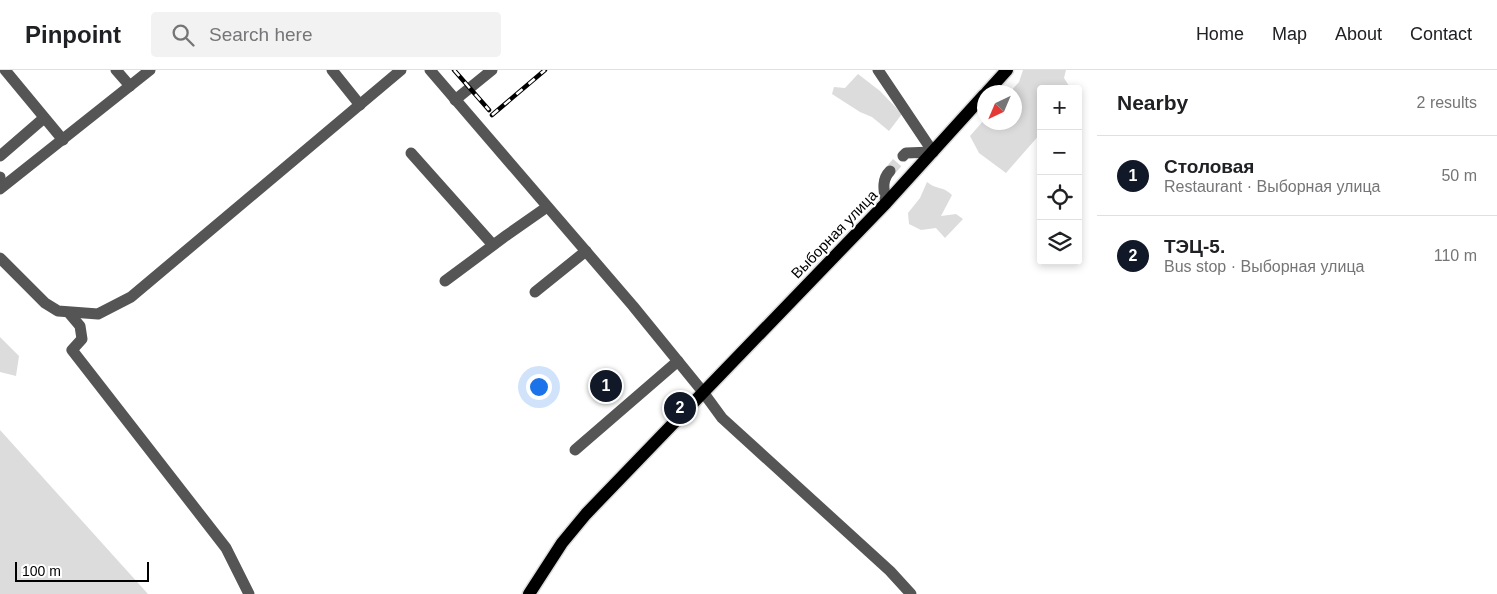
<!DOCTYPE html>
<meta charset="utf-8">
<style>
body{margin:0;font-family:Arial,sans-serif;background:#f2f2f2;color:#202124}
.controls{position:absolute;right:15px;top:15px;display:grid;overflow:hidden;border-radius:5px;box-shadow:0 2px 8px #0003}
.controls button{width:45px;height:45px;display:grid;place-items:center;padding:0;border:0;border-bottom:1px solid #e0e0e0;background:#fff;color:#202124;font:25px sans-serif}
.compass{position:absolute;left:977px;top:15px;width:45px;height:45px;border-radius:50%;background:#fff;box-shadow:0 2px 8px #0003;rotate:224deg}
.scale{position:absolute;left:15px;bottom:12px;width:134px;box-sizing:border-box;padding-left:5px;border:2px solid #000;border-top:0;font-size:14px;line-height:18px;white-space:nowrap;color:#000;-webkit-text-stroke:4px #fff;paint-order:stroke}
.you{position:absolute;left:538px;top:316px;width:18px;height:18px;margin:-12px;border:4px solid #fff;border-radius:50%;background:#1a73e8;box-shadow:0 0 0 8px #1a73e833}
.badge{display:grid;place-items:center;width:32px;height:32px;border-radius:50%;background:#111827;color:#fff;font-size:16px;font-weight:700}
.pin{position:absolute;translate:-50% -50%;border:2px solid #fff;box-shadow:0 1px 5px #0006}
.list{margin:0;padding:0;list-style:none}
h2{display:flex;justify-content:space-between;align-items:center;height:65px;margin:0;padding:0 20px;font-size:21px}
h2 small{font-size:16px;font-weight:400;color:#757577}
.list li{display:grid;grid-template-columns:32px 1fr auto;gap:15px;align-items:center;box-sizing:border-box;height:80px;padding:0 20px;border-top:1px solid #e0e0e0}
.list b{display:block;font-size:19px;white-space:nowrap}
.list p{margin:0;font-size:16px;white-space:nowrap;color:#757577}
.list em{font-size:16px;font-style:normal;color:#757577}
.icon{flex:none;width:28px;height:28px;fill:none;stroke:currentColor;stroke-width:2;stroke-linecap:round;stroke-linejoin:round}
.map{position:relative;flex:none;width:1097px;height:524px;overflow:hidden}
header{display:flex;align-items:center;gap:30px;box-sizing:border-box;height:70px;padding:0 25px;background:#fff;border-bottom:1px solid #e0e0e0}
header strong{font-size:24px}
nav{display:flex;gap:28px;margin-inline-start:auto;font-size:18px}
.search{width:350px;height:45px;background:#f2f2f2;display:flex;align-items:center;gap:12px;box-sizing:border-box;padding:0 18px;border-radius:5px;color:#757577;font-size:19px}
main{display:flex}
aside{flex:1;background:#fff}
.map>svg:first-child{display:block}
</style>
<header>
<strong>Pinpoint</strong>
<div class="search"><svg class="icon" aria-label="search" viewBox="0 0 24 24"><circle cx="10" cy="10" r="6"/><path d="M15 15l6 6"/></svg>Search here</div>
<nav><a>Home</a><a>Map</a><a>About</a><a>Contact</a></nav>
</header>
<main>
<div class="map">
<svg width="1097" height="524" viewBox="0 0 1097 524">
<rect width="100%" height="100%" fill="#fff"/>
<g fill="#dcdcdc">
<path d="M1023,0h43l-2,8 7,11h-30v44l-35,40 -27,-20 -9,-17 14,-16v2h30v-30h-4l9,-10z"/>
<path d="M858,4l22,17 22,23 -13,17 -17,-14 -12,-5 -28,-18 2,-7 11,1z"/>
<path d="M927,112c10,8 16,4 25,13l-11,21 15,-2 7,5 -18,19 -9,-10 -15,2 -12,-6 -1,-11 12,-15z"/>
<path d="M0,267l19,19 -3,20 -16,-4z"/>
<path d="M0,360l148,164h-148z"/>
</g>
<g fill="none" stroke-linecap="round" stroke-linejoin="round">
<path stroke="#d9d9d9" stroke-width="11" stroke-dasharray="11 5.5" stroke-linecap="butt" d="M890,101l13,-15"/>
<g stroke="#dbdbdb" stroke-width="15">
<g id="major">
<path d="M987,22l20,-22"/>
<path d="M529,524l33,-51 24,-29 300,-311 98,-108"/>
</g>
</g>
<g stroke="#555" stroke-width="11">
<path d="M5,0l58,70"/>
<path d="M116,0l14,16"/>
<path d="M332,0l28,35"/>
<path d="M430,0l203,236 70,86 19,26 168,153 21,23"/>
<path d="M878,0l55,82"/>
<path d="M455,30l37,-30"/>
<path d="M411,83l82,92"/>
<path d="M0,86l44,-38"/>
<path d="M903,86l3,-3 27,-1"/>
<path d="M0,107v2"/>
<path d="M0,119l150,-119"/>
<path d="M886,133c-2,-12 -5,-23 4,-32"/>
<path d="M0,188l45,45 13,8 40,3 33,-17 270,-227"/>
<path d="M445,211l62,-46 40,-28"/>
<path d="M535,222l51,-41"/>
<path d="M69,243l11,13 2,13 -10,11 154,198 23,46"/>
<path d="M575,380l103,-89"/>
</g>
<use href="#major" stroke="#000" stroke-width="12"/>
<g stroke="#000" stroke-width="4.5">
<g id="rail">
<path d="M454,0l35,40"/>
<path d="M492,45l53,-45"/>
</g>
</g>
<use href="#rail" stroke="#fff" stroke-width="2.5" stroke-dasharray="8" stroke-linecap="butt"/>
</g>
<g text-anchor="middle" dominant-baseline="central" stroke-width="4" stroke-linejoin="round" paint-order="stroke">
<g font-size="15" fill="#000" stroke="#fff">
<text transform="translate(834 164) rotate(-46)">Выборная улица</text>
</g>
</g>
</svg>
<div class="controls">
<button>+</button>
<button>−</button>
<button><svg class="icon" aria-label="locate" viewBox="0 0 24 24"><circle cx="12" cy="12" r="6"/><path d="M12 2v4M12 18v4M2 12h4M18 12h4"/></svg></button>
<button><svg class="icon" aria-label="layers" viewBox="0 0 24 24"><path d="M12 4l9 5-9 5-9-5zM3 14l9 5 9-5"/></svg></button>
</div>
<svg class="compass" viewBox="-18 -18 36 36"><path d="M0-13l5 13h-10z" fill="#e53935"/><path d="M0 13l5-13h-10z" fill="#757577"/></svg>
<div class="scale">100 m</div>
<div class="you"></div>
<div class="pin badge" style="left:606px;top:316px">1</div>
<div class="pin badge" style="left:680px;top:338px">2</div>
</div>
<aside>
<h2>Nearby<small>2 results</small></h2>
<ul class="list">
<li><span class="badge">1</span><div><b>Столовая</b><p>Restaurant · Выборная улица</p></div><em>50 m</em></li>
<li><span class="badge">2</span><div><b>ТЭЦ-5.</b><p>Bus stop · Выборная улица</p></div><em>110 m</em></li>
</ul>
</aside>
</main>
